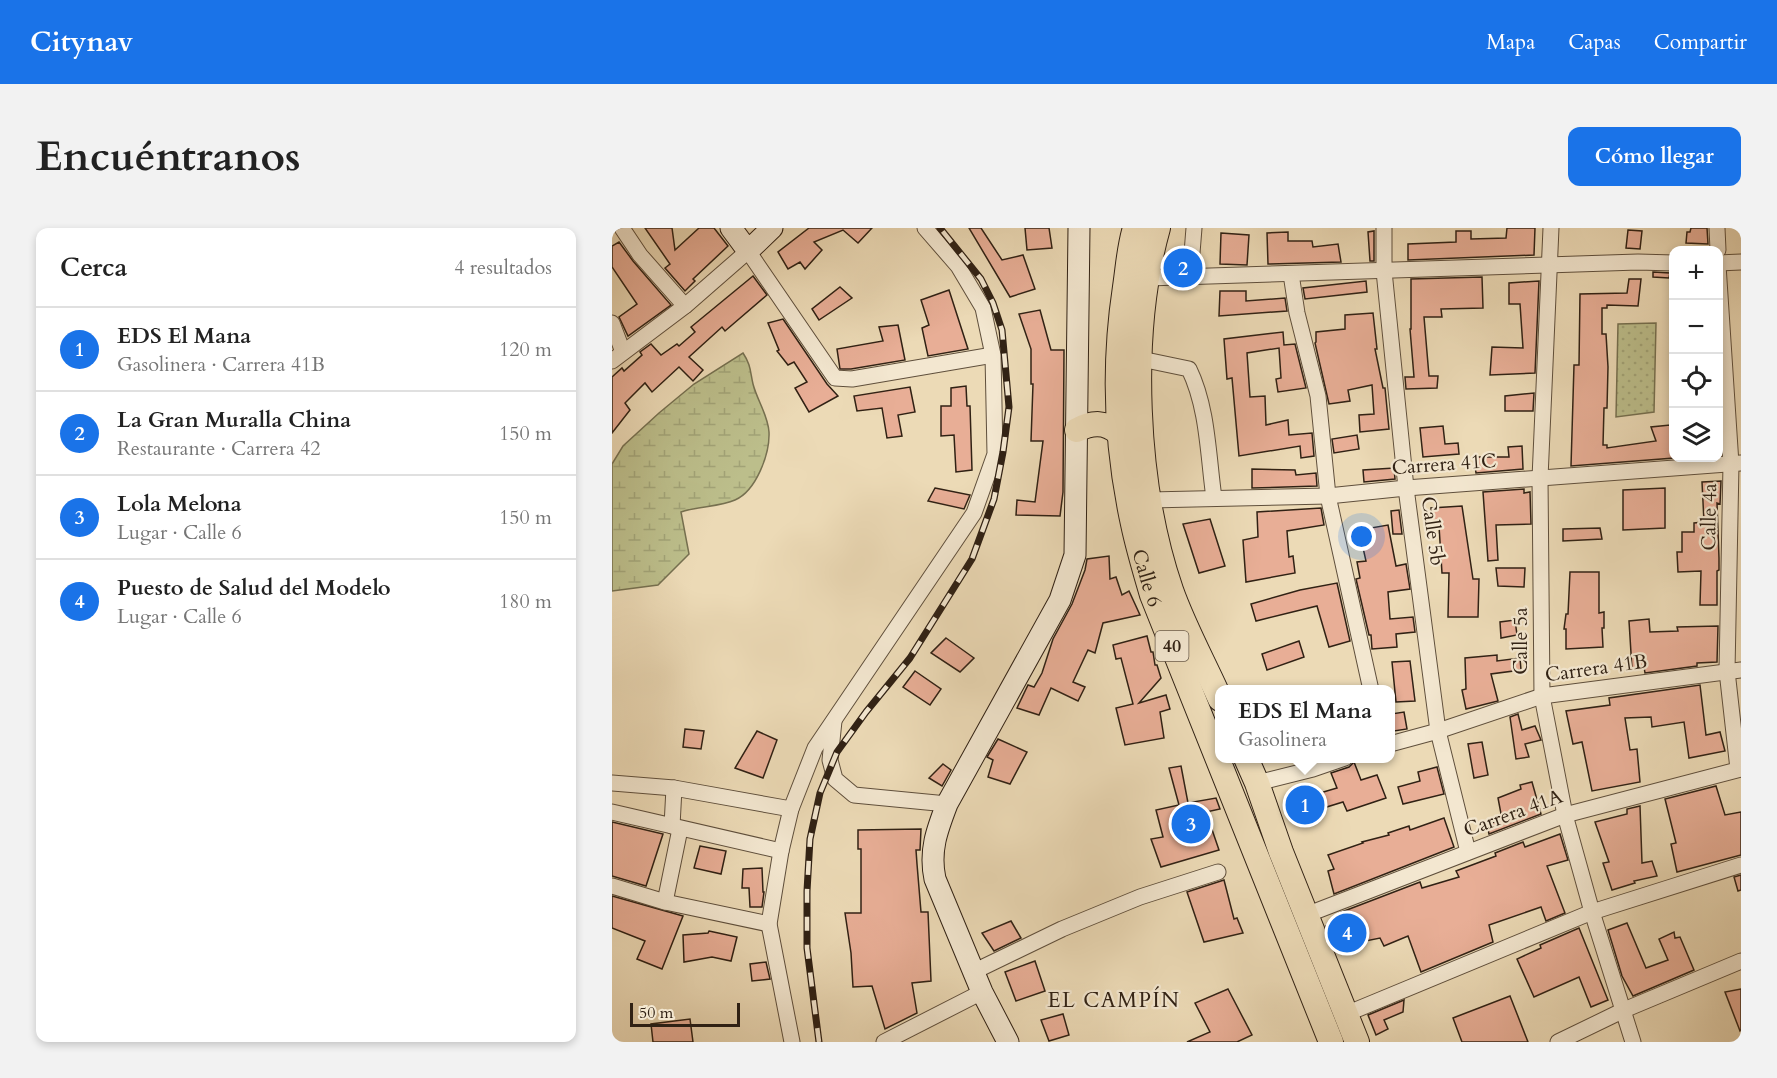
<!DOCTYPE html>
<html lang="es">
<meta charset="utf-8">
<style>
body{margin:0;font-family:Cardo,serif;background:#f2f2f2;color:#222}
.controls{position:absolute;right:18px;top:18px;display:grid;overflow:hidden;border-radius:12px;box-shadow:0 3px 9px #0003}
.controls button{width:54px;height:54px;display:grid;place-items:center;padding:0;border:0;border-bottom:2px solid #e0e0e0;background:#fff;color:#222;font:30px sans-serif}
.scale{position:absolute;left:18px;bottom:15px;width:110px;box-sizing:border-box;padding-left:6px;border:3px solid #302114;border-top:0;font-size:16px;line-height:21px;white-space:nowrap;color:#302114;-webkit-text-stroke:4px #f3e7d0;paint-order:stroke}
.you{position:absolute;left:750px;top:309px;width:21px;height:21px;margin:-15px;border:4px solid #fff;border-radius:50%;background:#1a73e8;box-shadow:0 0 0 9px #1a73e833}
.badge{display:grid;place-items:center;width:39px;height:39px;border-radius:50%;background:#1a73e8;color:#fff;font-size:20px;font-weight:700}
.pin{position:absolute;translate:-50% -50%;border:3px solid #fff;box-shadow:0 2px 6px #0006}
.popup{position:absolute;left:603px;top:457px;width:180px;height:78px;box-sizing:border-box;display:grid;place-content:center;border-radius:12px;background:#fff;filter:drop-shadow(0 2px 4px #0005);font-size:20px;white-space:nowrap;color:#767676}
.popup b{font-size:22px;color:#222}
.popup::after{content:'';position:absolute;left:50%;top:100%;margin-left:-12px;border:12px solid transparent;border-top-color:#fff}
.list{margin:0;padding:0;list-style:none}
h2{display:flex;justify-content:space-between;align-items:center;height:78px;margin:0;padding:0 24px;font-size:26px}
h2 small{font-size:20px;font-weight:400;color:#767676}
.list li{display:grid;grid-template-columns:39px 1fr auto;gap:18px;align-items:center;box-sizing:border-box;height:84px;padding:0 24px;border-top:2px solid #e0e0e0}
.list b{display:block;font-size:22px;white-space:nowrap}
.list p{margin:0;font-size:20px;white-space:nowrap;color:#767676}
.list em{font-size:20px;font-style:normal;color:#767676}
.icon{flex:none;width:33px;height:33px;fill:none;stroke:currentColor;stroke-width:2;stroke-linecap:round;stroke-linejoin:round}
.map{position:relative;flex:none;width:1129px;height:814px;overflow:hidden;border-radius:12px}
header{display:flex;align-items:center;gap:36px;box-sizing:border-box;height:84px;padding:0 30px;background:#1a73e8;color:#fff}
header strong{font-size:28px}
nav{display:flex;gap:33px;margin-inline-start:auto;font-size:21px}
.intro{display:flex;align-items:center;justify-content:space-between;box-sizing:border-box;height:144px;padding:0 36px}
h1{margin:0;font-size:42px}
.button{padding:15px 27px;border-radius:12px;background:#1a73e8;color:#fff;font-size:21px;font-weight:700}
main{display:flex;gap:36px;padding:0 36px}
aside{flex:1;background:#fff;border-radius:12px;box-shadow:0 3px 9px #0003}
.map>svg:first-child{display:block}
</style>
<header>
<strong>Citynav</strong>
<nav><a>Mapa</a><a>Capas</a><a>Compartir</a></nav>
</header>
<div class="intro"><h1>Encuéntranos</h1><a class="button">Cómo llegar</a></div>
<main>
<aside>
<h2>Cerca<small>4 resultados</small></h2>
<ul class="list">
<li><span class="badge">1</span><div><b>EDS El Mana</b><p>Gasolinera · Carrera 41B</p></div><em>120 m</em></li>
<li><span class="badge">2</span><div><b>La Gran Muralla China</b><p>Restaurante · Carrera 42</p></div><em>150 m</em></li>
<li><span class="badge">3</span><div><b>Lola Melona</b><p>Lugar · Calle 6</p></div><em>150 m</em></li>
<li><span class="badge">4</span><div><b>Puesto de Salud del Modelo</b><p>Lugar · Calle 6</p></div><em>180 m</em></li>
</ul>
</aside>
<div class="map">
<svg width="1129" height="814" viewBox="0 0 1129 814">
<defs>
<pattern id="grass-dots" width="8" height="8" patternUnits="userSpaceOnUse" patternTransform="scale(1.5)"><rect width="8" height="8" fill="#bcbe8b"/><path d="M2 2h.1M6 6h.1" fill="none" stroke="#a2a377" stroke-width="1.8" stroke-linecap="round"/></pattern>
<pattern id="wetland-marsh" width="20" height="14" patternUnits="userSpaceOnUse" patternTransform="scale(1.5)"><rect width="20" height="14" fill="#bcbe8b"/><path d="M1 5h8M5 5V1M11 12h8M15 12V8" fill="none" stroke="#a2a377"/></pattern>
</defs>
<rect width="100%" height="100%" fill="#ecdab6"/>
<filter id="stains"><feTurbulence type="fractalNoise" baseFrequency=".00333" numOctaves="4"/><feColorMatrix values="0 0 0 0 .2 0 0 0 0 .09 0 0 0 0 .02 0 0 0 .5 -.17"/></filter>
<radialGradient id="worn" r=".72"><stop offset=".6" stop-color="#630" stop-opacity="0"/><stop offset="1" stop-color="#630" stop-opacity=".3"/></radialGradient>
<path fill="url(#grass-dots)" stroke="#767050" stroke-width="1.5" d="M1044,95l-2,89 -38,5 2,-93z"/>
<path fill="url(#wetland-marsh)" stroke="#767050" stroke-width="1.5" d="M131,125c8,12 7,18 10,31 4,16 15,31 16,48 1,22 -13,59 -34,68 -15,7 -37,6 -54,12l8,42 -31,31 -46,6v-127l11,-18 36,-33 35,-29z"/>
<g fill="#e8ae96" stroke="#302114" stroke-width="1.5">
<path d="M33,0h27l3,22 24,-22h15l14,18 -35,33 2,2 -10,10 -20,-23 5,-4z"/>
<path d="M197,0h63l-14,15 -15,-13 -29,12 8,8 -17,19 -5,-7 -12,7 -10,-17z"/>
<path d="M357,0h12l21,32 21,-5 12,34 -25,8z"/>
<path d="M413,0h24l3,20 -25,2z"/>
<path d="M895,0h28l-1,27 -126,5v-16l48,-2v-11h15v8l35,-1z"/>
<path d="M1079,0h16l1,16 -22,-1 1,-11h3z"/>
<path d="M1016,2l14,1 -2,18 -14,-1z"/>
<path d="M762,3v30h-4l-2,-29z"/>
<path d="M676,4v9h24l1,6 25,-3 3,18 -73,2 -1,-31z"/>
<path d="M609,5l28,2 -2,30 -27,-1z"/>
<path d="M7,14l14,19 38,44 -43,31 -9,-19 18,-13 -25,-37v-21z"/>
<path d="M1041,44l17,1 -1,5 -16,-1z"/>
<path d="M141,48l14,19 -42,36 -3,-4 -33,30 14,13 -10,11 -14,-14 -27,25 -7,-9 -20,20 5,7 -18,23v-56l10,-9 2,3 18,-16 -2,-3 11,-8 10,11 16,-11 2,2 16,-14 -4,-5z"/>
<path d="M870,49l1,31 -42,1 1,8h-18l5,59h9l-1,12 -31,1 -1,-12h9l-4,-48h1v-50z"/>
<path d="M1017,51h12l-3,27 -31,-1v3h-5v26h4l2,33 -1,41h-3l-1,37h4v3l49,-7 -5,-14 19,-2 4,33 -103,8 3,-101h5l1,-71 47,-1z"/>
<path d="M754,53l1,11 -62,7 -2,-11z"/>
<path d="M927,53l-4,92 -45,2 2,-28 31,1 -3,-44h-11v-21z"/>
<path d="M228,59l12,11 -33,22 -7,-11z"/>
<path d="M337,62l19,59 -40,7 -6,-28 7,-3 -8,-25z"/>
<path d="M608,63h26v10l39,-3 2,13 -68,5z"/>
<path d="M428,82l11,40h13l-1,142 -3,24 -44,-1 1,-15 18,2 8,-61h-12l2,-57h-2v-35l-12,-35z"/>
<path d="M761,85l4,36h-2l8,39h2l4,41 -29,3 -1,-17 15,-1 -2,-29 -24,5 2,11 -21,3 -14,-61 1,-1v-10l29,-3v-14z"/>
<path d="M171,91l44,65 11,12 -29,16 -14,-24 12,-6 -13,-20 -6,3 -11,-14 2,-1 -11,-27z"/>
<path d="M286,97l7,35 -54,9h-11l-3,-20 46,-8 -4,-14z"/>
<path d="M671,104l1,13 11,-1 11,44 -28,4 -2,-13 5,-1 -2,-30 -32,5 3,44 15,-1 1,29 22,-5 1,15 23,-2 2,23 -13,2 -1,-12 -61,10 -7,-78 -5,1 -3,-40z"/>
<path d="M354,158l1,20h3l2,64 -16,2 -2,-37 -13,1v-30h10v-18z"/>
<path d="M298,159l5,25 -17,3 4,21 -15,2 -5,-30 -25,3 -3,-15z"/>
<path d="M922,165l-1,18h-28v-15z"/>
<path d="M831,198l2,18 13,-1 1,11 -36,3 -3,-29z"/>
<path d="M745,207l2,14 -25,4 -2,-14z"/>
<path d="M910,218l1,23 -47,4 -2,-16h35l-1,-10z"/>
<path d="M782,240l1,11 -31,3 -1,-12z"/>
<path d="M640,241l43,1 1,5 20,-2 1,13 -65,2z"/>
<path d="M1109,253l-1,23 -3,-1 2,55v12l-2,1v34h-17l1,-34 -23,1 -1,-20h5v-20h12v-9l10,-1 -2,-40z"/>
<path d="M323,260l35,7 -6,14 -36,-8z"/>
<path d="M1053,260v40l-42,2v-40z"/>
<path d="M912,261v4l6,-1 1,32 -35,1 2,35 -10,1 -5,-69z"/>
<path d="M850,278l11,73h6l-1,38h-30l1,-44h-7l-3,-47h-6l-2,-18z"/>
<path d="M709,280l3,17 -37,6 2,26 4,-1 2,17 -49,9 -3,-42 15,-3 -1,-25z"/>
<path d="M787,282l3,24h-9l-2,-23z"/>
<path d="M598,291l15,47 -26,7 -16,-49z"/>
<path d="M776,297l8,41 10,-2 4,25 -22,3 2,27 23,-2 2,15 -19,2 1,13 -25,2 -1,-14h-2l-13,-56 4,-1 -3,-16 9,-1 -7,-31z"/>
<path d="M988,300l2,11 -39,2v-12z"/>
<path d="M497,328l1,23 6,-2 6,18 7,-4 11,24 -37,8 -8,30 -7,-3 -15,32 12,5 -7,14 -27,-13 -12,27 -22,-7 11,-23 6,2 8,-14 11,-34 19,-35 13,-34 2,-11z"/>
<path d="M884,340h29l-1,19 -26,-1z"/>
<path d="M958,344h29v41l5,-1v16h-2l1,19 -37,2v-20h-2l2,-15h2z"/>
<path d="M725,355l13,58 -21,6 -12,-41 -61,15 -5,-17 49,-14z"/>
<path d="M1037,391l1,13 28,-1 -1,-4 41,-1 -1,36 -20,1v3l-52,7 -1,-6 -12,2 -3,-48z"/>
<path d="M903,392l2,15 -16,3 -1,-16z"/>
<path d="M535,408l4,16h2l2,13h2l4,13 -22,25 27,-8 4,14 -10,3 4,26 -39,7 -9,-37 17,-4 -12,-46 -5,1 -3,-14z"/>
<path d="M334,410l28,20 -14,14 -29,-19z"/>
<path d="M687,413l5,16 -37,13 -5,-16z"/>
<path d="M885,427v6l23,-3 1,12 -30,4 7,27 -32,8 -4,-19 4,-1 -1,-31z"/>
<path d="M798,433l5,40 -19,1 -4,-40z"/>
<path d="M303,443l26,18 -11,16 -27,-18z"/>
<path d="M1088,457l6,50 14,-3 5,19 -36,7 -5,-36 -32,5 -1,-10 -26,1 5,32 7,-1 3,33 -48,9 -10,-49 -9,2 -7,-33 44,-6 -1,-7z"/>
<path d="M792,484l3,17 -13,2 -3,-17z"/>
<path d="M906,486l4,16 13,-4 6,14 -16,4 4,13 -13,2 -6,-42z"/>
<path d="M73,501l19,2 -3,18 -18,-2z"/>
<path d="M145,503l20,9 -14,38 -28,-10z"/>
<path d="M386,511l29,13 -17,32 -22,-7 5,-17 -6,-3z"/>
<path d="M870,514l6,33 -14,3 -6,-34z"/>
<path d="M742,534l7,18 16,-5 9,23 -39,13 -4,-9 -52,16 -5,-15 51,-15 -6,-15 18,-6z"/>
<path d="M331,536l8,6 -9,16 -13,-8z"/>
<path d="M569,538l7,37 28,-5 4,11 -14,3 13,38 -58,17 -10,-28 12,-2 -7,-27 23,-5 -10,-37z"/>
<path d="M825,539l7,27 -41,10 -5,-17 22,-6 -2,-9z"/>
<path d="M920,554l9,32 -52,20 -2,-9 15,-6 -4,-21 23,-9 -1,-4z"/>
<path d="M1104,558l9,29 16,-3v43l-64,17 -6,-28 5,-1 -11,-44z"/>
<path d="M1028,578l2,57 10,-2 5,15 -23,5 1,2 -23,7 -9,-27 6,-1 -14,-40 32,-8v-5z"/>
<path d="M832,590l10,29 -120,47 -6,-23 6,-2 -6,-14 35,-12 -1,-1 27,-7 -1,-2 21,-7 1,4z"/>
<path d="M0,594l51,12 -17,52 -34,-10z"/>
<path d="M309,601l-1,21h-4l1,14 4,48h7l3,69 -19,2 5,30 -32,16 -13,-43 -19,1 -2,-34 -6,-40h16v-64h-3v-19z"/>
<path d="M948,606l8,26 -21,6 18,47 -19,8 -5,-14 -52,18 4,17 -72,30 -13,-36 -24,10 -4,-8 -44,9 -10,-21 14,-10 -1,-3 81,-31 2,6 37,-11 -3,-6 40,-15 -1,-3 28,-11 2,5z"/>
<path d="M88,618l26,5 -5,23 -27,-6z"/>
<path d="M150,640l1,24h1l-2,15h-12l-1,-19h-7l1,-19z"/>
<path d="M1129,647v15l-3,1 -4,-14z"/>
<path d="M612,652l10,39 3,-1 6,15 -39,9 -17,-50z"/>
<path d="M0,668l71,20 -21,53 -25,-10 8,-18 -33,-13z"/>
<path d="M399,693l10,17 -27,13 -12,-18z"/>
<path d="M1015,695l19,45 22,-8 -9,-21 15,-7 1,6 5,-1 14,33 -61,26 -11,-20 -14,-46z"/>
<path d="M967,700l29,72 -17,7 -12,-30 -45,20 -17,-38 24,-11 -1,-3z"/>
<path d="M97,703l28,6 -6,24 -19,-4 -28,5 -1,-27 25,-2z"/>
<path d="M423,733l10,30 -29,10 -11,-29z"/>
<path d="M154,734l4,17 -18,2 -2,-17z"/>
<path d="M616,761l24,46 -15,7h-50l23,-10 -15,-29z"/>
<path d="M1129,761v41l-1,1 -15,-39z"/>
<path d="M898,768l18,46h-66l-9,-24z"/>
<path d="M792,772l-1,12 -19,8 4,9 -12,6 -8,-20z"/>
<path d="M451,786l6,21 -20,6 -8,-21z"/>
<path d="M78,791l3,23h-40l-2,-18z"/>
</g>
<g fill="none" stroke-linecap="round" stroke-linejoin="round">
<g stroke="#5f4f3c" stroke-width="17">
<g id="minor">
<path d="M10,0l18,27 45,51"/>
<path d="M772,0v43l22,217 32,243 30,121"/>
<path d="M939,0l-11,250 2,218 23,119 27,97 41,130"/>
<path d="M1105,0l1,22"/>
<path d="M1106,35l23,-1"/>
<path d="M1106,37l13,199 -4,207 11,98"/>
<path d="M679,46l6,39 21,83 10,100 43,194"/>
<path d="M536,50l490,-16 36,1"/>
<path d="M578,50l4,-50"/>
<path d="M0,95l11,29"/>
<path d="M529,131l48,10c19,39 19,87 25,129"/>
<path d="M0,133l73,-55 63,-55 87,127 17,1 141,-24"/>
<path d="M538,272l178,-4 78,-8 335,-25"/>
<path d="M222,493l-4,39 5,19 19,16 93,9"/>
<path d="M778,516l48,-13 104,-35 199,-26"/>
<path d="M0,555l62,5 117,21"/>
<path d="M645,555l56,-14 32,-11"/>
<path d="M0,584l169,39"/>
<path d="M60,598l2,-38"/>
<path d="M0,658l53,16 104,22"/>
<path d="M53,674l15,-73"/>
<path d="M694,687l259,-100 176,-46"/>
<path d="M361,744l89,-43 78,-32 78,-25"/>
<path d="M734,786l246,-102 149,-47"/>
<path d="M180,814l-23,-118 12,-73 10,-42 24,-61 159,-235 21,-59 -2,-99 -10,-47 -25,-42 -33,-38"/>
<path d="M272,814l98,-50"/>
<path d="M946,814l66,-32 117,-49"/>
</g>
</g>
<g stroke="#302114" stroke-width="23">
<g id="secondary">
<path d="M119,0l17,23 24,-23"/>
<path d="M396,814l-26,-50 -47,-113c-6,-28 2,-49 12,-75l113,-204 15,-45 4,-327"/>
</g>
</g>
<g stroke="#302114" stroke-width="26">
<g id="trunk">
<path id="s1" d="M523,0c-6,19 -7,39 -10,59 -12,79 -9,159 8,237 5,24 12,47 19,71l179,447"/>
<path d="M546,0c-30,107 -23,257 13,362 13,37 33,73 49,109"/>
<path d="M465,202c15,-8 30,-9 42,4"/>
<path d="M634,530l11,25 24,69 76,190"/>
</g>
</g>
<use href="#minor" stroke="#f3e7d0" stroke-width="15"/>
<use href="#secondary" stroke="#f3e7d0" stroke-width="21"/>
<use href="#trunk" stroke="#ecdab6" stroke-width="24"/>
<g stroke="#302114" stroke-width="7">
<path id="rail" d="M207,814l-12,-94v-57l3,-52 10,-46 17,-41 29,-40 44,-54 62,-99 22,-60 9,-47 6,-45 -7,-77 -9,-27 -12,-24 -41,-51"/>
</g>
<use href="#rail" stroke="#f3e7d0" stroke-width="4.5" stroke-dasharray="14" stroke-linecap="butt"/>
</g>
<g text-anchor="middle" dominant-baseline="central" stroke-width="4.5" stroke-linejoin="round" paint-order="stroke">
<rect fill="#f3e7d0" stroke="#6a5c4c" stroke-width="1.5" x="543.5" y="403" width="33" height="30" rx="4.5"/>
<g font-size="18" font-weight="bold" fill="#302114">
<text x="560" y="418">40</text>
</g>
<g font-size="20" fill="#302114" stroke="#f3e7d0">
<text transform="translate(832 236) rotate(-4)">Carrera 41C</text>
<text transform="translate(1097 289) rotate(-89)">Calle 4a</text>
<text transform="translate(821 303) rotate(82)">Calle 5b</text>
<text stroke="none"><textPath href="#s1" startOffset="354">Calle 6</textPath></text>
<text transform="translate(908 413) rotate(-90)">Calle 5a</text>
<text transform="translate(984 440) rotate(-8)">Carrera 41B</text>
<text transform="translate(901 585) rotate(-20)">Carrera 41A</text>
</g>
<g font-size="21" letter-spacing="1.5" fill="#302114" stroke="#f3e7d0">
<text x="502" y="772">EL CAMPÍN</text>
</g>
</g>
<rect width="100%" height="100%" filter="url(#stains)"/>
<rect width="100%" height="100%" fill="url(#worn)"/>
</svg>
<div class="controls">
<button>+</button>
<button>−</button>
<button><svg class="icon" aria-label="locate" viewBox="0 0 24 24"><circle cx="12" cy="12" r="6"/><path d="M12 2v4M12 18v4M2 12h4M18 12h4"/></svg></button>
<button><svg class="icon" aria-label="layers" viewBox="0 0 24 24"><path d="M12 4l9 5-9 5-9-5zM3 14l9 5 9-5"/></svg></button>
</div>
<div class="scale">50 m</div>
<div class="you"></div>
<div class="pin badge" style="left:693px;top:577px">1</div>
<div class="popup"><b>EDS El Mana</b>Gasolinera</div>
<div class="pin badge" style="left:571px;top:40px">2</div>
<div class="pin badge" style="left:579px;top:596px">3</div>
<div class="pin badge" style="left:735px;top:705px">4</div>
</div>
</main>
